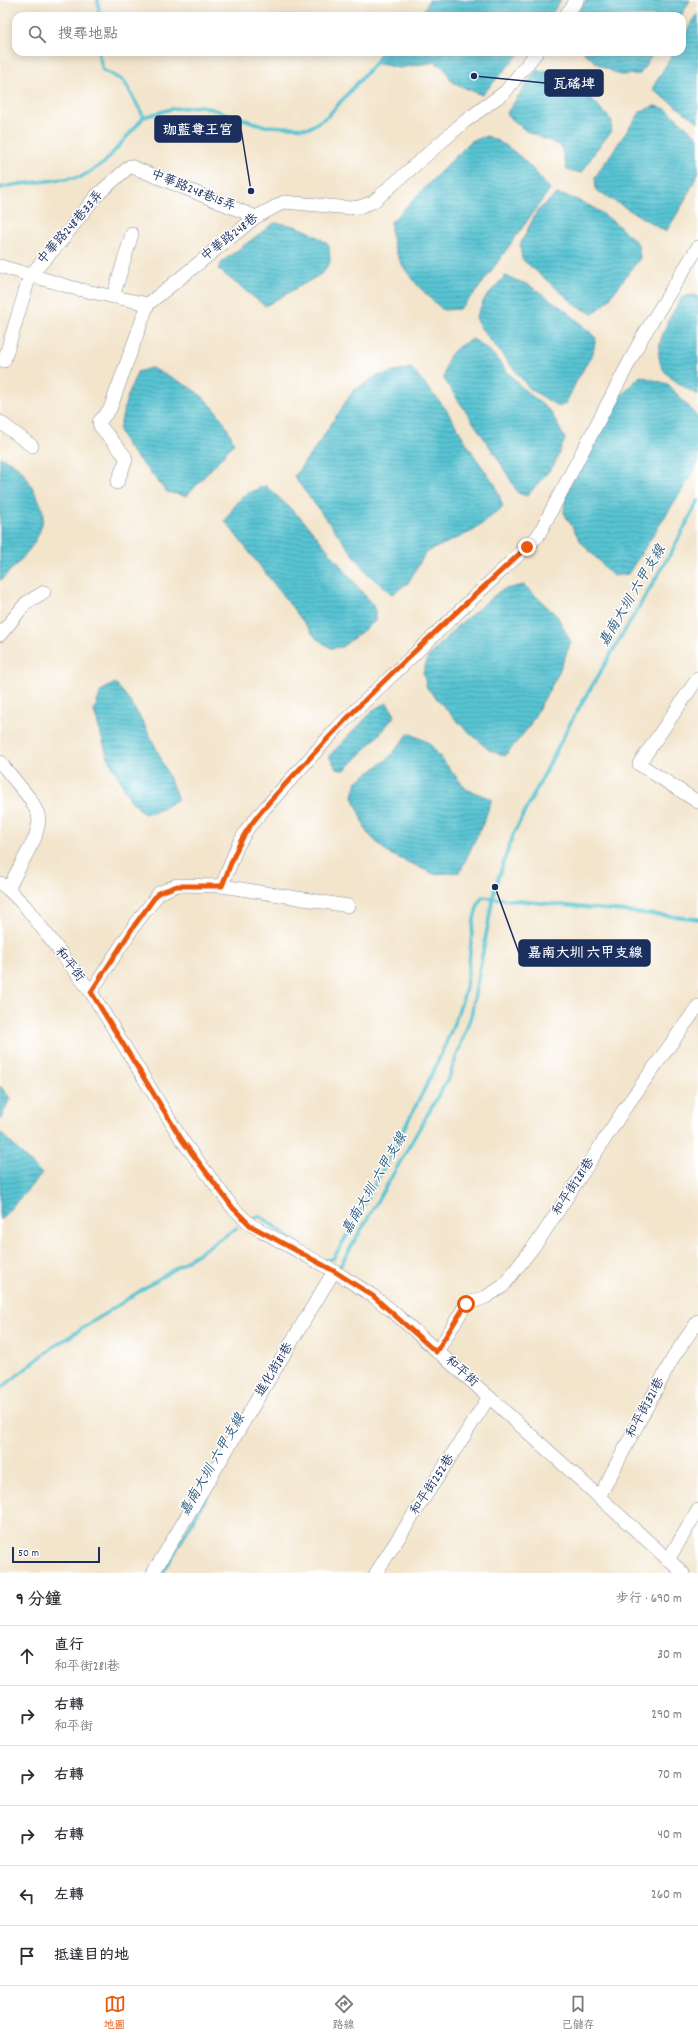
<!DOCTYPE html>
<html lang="zh-TW">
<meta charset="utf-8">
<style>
body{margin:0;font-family:Dekko,"LXGW WenKai TC",sans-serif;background:#f2f2f3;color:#2b2b33}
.scale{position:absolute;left:12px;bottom:10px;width:88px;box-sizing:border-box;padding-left:4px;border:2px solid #1b2f5e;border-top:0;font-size:11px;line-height:14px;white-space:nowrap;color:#1b2f5e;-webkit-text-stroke:3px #fff;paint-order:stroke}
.stop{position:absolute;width:12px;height:12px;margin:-9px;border:3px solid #ea580c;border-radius:50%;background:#fff}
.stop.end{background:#ea580c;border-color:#fff;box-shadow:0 1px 4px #0008}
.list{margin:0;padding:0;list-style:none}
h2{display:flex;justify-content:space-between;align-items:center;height:52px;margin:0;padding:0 16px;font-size:17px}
h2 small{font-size:13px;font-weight:400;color:#7c7c81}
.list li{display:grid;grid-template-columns:26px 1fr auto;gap:12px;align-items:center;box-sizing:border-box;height:60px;padding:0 16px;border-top:1px solid #e1e1e2}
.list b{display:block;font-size:15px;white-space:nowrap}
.list p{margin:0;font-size:13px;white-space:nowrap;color:#7c7c81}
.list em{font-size:13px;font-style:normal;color:#7c7c81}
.icon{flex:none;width:22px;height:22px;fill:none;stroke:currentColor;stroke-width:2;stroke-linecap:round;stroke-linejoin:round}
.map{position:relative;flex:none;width:698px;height:1573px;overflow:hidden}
.search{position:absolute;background:#fff;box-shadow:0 2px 10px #0003;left:12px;right:12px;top:12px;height:44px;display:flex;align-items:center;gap:10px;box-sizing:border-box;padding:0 14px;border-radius:12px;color:#7c7c81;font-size:15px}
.sheet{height:412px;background:#fff}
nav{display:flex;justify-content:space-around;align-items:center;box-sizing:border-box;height:56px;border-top:1px solid #e1e1e2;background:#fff;font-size:11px;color:#7c7c81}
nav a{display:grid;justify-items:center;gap:2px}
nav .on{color:#ea580c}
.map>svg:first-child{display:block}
</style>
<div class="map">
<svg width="698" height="1573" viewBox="0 0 698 1573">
<defs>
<pattern id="water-rules" width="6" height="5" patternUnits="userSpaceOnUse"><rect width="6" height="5" fill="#59c4d3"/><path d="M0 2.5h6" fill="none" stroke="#49a0ae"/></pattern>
</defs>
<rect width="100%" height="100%" fill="#fff"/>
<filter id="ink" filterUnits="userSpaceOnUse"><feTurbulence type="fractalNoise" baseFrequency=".025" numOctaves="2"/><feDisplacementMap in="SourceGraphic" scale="8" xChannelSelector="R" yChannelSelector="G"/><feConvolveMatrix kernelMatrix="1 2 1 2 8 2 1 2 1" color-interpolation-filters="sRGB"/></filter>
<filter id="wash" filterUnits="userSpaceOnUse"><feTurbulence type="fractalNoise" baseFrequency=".012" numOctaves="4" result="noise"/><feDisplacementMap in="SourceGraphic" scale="16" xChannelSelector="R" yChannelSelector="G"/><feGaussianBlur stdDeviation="0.9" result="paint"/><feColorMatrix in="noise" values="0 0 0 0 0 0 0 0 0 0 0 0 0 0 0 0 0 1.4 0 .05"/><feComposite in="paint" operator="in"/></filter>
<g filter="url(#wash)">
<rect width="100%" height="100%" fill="#f3e5cc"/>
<g fill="url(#water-rules)" stroke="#3a7a98">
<path d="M429,0h132l-11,16h-129z"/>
<path d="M586,0h104l-9,16h-106z"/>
<path d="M698,13v109l-46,-33 22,-37h8v-13z"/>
<path d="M380,52h141l-39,43 -29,-12 -8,-14 -10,-7 -36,6 -24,-5z"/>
<path d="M583,52h71l-14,22 -20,1 -21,-10z"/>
<path d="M552,70c24,11 42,31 60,51l-1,11 -15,18 -14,23 -15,-3 -6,-24 -35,-15 -20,-17 30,-43z"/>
<path d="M655,106l11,3 32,28v36l-15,31 -17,28 -70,-42 -1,-13 46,-66z"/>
<path d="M487,136c28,11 44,31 63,53l-74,103 -17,17 -16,1c-27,-25 -53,-49 -52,-88l80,-81z"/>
<path d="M557,194c34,7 56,26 81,50l2,14 -34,45 -13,11 -16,-8 -55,-47 -2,-14 17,-34z"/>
<path d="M274,223c22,1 37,8 55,22l1,17 -7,11 -58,33 -47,-37 5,-8z"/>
<path d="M505,276l24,9 39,27 28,26 -3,15 -16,27 -11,23 -7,4 -30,-19 -49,-61 -4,-10 9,-19z"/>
<path d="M694,295l4,2v98c-10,-6 -23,-13 -31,-21 -21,-21 4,-58 15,-77z"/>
<path d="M473,339l17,12 30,35 31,26 14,27 -11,26 -27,31 -9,-3 -18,-31 -56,-83c2,-23 8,-31 29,-40z"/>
<path d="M151,368c41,18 65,31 83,75l-47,53 -20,-4 -40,-46 -8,-16 7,-29 11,-29z"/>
<path d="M411,368l34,40 30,49 21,29 7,21 -30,24 -47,21 -18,31 -16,11 -23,-19 -75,-98 26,-36 33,-50 24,-15z"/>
<path d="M640,376l28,8 30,34v43l-5,12 -65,101 -15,2 -32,-34 -17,-29 1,-16 23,-47 32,-53z"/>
<path d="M0,457c17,7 24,14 32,30 4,8 10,17 11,26 1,27 -25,50 -43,68z"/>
<path d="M266,486l40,37 69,85v13l-33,26 -11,1 -15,-10 -91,-117c14,-22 16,-27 41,-35z"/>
<path d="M524,585l33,31 14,26 -13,32 -30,54 -23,28 -16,-6 -31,-28 -31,-34 -4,-16 6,-16 26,-28 46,-38z"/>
<path d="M115,683c30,33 46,76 63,116l-18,11 -16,4 -14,-15 -23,-44 -13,-44 7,-20z"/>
<path d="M387,703l8,12 -16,20 -35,36 -8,-3 -7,-12 47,-48z"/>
<path d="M409,733l20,10 37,46 26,10 -8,22 -24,51 -26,2 -46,-21 -21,-20 -14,-37 4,-15 31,-22z"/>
<path d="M0,1086l10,12 -10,22z"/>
<path d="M0,1132l42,42 -42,46z"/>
</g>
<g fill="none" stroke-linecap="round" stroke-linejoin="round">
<g stroke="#59c4d3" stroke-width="3.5">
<path d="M98,0l1,16"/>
<path d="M98,52l5,18 21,11 20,36"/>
<path d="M0,188l13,-3 68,-8 23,-14 40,-46 27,-8 31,-3 63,20 44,2 19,-12 47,-53 5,-1"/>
<path d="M253,1218l7,-2 38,28"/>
<path d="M324,1260l9,-1c24,-40 46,-82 67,-123 24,-45 47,-89 63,-138 9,-25 5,-81 19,-101l216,22"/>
<path d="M339,1268l110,-191 22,-61 24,-129 18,-52 60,-117 99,-167 26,-50"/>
<path d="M0,1389l52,-41 185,-120"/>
<path d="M163,1573l64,-112"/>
</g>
</g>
</g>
<g filter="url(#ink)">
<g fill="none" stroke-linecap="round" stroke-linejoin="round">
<g stroke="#878a95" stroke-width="14">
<g id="minor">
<path d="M565,16l12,-16"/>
<path d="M0,266l77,23 71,15 108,-87 28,-15 66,6 9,-1 14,-5 91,-80 41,-30 32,-40"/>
<path d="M113,297l19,-63"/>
<path d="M4,361l26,-86 28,-30 38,-49 34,-30 126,51"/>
<path d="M0,422l32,24"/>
<path d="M117,483l9,-23 -1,-4 -25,-30 -1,-4 11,-13 38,-105"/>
<path d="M0,635l26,-32 18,-11"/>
<path d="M698,678l-59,86 59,38"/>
<path d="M0,762l31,38 7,14 1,8 -4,16 -27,51"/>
<path d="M0,883l8,6 17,17 66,86 91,148 51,68 18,17 83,46 39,25 18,14 98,87 194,176"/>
<path d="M222,886l15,-39 11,-19 17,-20 73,-81 200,-191 105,-200 55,-89"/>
<path d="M91,992l43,-66 25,-33 18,-8 45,1 126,20"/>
<path d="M437,1352l29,-48 20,-7 17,-11 38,-49 84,-129 73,-102"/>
<path d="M599,1497l75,-141 24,-35"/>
<path d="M668,1560l30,-50"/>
<path d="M153,1573l181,-302"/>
<path d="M376,1573l113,-176"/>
</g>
</g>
<use href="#minor" stroke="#fff" stroke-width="13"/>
</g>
</g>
<g fill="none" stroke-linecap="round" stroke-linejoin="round" filter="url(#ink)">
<path stroke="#ea580c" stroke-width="5" d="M466,1304l-30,48 -63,-56 -39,-25 -83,-45 -18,-18 -51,-68 -91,-148 43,-66 24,-33 19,-7h45c8,-19 14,-40 26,-57 17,-25 40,-47 60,-69 68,-75 144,-144 219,-213"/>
</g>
<g text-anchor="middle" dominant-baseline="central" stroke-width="3" stroke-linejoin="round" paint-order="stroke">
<g font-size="13" fill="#1b2f5e" stroke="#fff">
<text transform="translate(193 191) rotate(22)">中華路248巷15弄</text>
<text transform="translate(71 228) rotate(-49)">中華路248巷33弄</text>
<text transform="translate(230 238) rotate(-38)">中華路248巷</text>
<text transform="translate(69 965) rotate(52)">和平街</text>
<text transform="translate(574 1187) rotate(-57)">和平街281巷</text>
<text transform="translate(275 1370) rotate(-59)">進化街81巷</text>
<text transform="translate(461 1372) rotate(41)">和平街</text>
<text transform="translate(646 1408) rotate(-62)">和平街321巷</text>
<text transform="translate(433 1485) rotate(-57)">和平街252巷</text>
</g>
<g font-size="14" font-style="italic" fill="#2e5c81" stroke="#fff">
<text transform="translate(633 596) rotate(-59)">嘉南大圳 六甲支線</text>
<text transform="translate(375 1184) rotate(-60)">嘉南大圳 六甲支線</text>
<text transform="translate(213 1465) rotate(-60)">嘉南大圳 六甲支線</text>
</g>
</g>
<path fill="none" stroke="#1b2f5e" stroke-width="1.5" d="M474 76L545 83M251 191L241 129M495 887L519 953"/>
<g fill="#1b2f5e" stroke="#fff" stroke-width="1.5">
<circle cx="474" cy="76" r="4"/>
<circle cx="251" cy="191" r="4"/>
<circle cx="495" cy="887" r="4"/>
</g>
<g fill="#1b2f5e" stroke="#1b2f5e" stroke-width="1.5">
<rect x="545" y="70" width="58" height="26" rx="4"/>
<rect x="155" y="116" width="86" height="26" rx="4"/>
<rect x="519" y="940" width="131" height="26" rx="4"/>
</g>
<g font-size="14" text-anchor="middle" font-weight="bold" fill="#fff">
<text x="574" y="88">瓦磘埤</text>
<text x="198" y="134">珈藍尊王宮</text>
<text x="585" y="957">嘉南大圳 六甲支線</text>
</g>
</svg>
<div class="scale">50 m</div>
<div class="stop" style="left:466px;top:1304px"></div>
<div class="stop end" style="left:527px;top:547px"></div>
<div class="search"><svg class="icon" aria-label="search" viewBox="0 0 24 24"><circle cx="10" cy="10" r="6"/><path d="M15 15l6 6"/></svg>搜尋地點</div>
</div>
<section class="sheet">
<h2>9 分鐘<small>步行 · 690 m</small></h2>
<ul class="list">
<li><svg class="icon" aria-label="ahead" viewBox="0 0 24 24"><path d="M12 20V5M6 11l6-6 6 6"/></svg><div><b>直行</b><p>和平街281巷</p></div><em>30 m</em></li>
<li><svg class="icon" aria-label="right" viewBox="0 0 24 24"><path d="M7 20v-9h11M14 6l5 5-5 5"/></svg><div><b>右轉</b><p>和平街</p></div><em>290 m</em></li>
<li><svg class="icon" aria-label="right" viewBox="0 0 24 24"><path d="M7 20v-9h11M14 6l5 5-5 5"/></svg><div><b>右轉</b></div><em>70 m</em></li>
<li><svg class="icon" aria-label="right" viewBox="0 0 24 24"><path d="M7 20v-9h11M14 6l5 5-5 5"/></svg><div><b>右轉</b></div><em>40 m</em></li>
<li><svg class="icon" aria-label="left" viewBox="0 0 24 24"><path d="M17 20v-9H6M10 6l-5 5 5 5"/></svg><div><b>左轉</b></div><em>260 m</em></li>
<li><svg class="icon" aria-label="arrive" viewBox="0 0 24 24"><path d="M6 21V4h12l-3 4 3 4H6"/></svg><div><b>抵達目的地</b></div></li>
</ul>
</section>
<nav>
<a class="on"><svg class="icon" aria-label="map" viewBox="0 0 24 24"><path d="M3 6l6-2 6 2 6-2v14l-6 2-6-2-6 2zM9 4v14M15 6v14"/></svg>地圖</a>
<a><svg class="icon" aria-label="directions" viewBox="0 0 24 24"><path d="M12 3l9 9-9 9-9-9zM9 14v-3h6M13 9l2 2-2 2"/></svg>路線</a>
<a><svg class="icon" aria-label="saved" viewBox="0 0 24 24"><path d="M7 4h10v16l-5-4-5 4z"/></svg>已儲存</a>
</nav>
